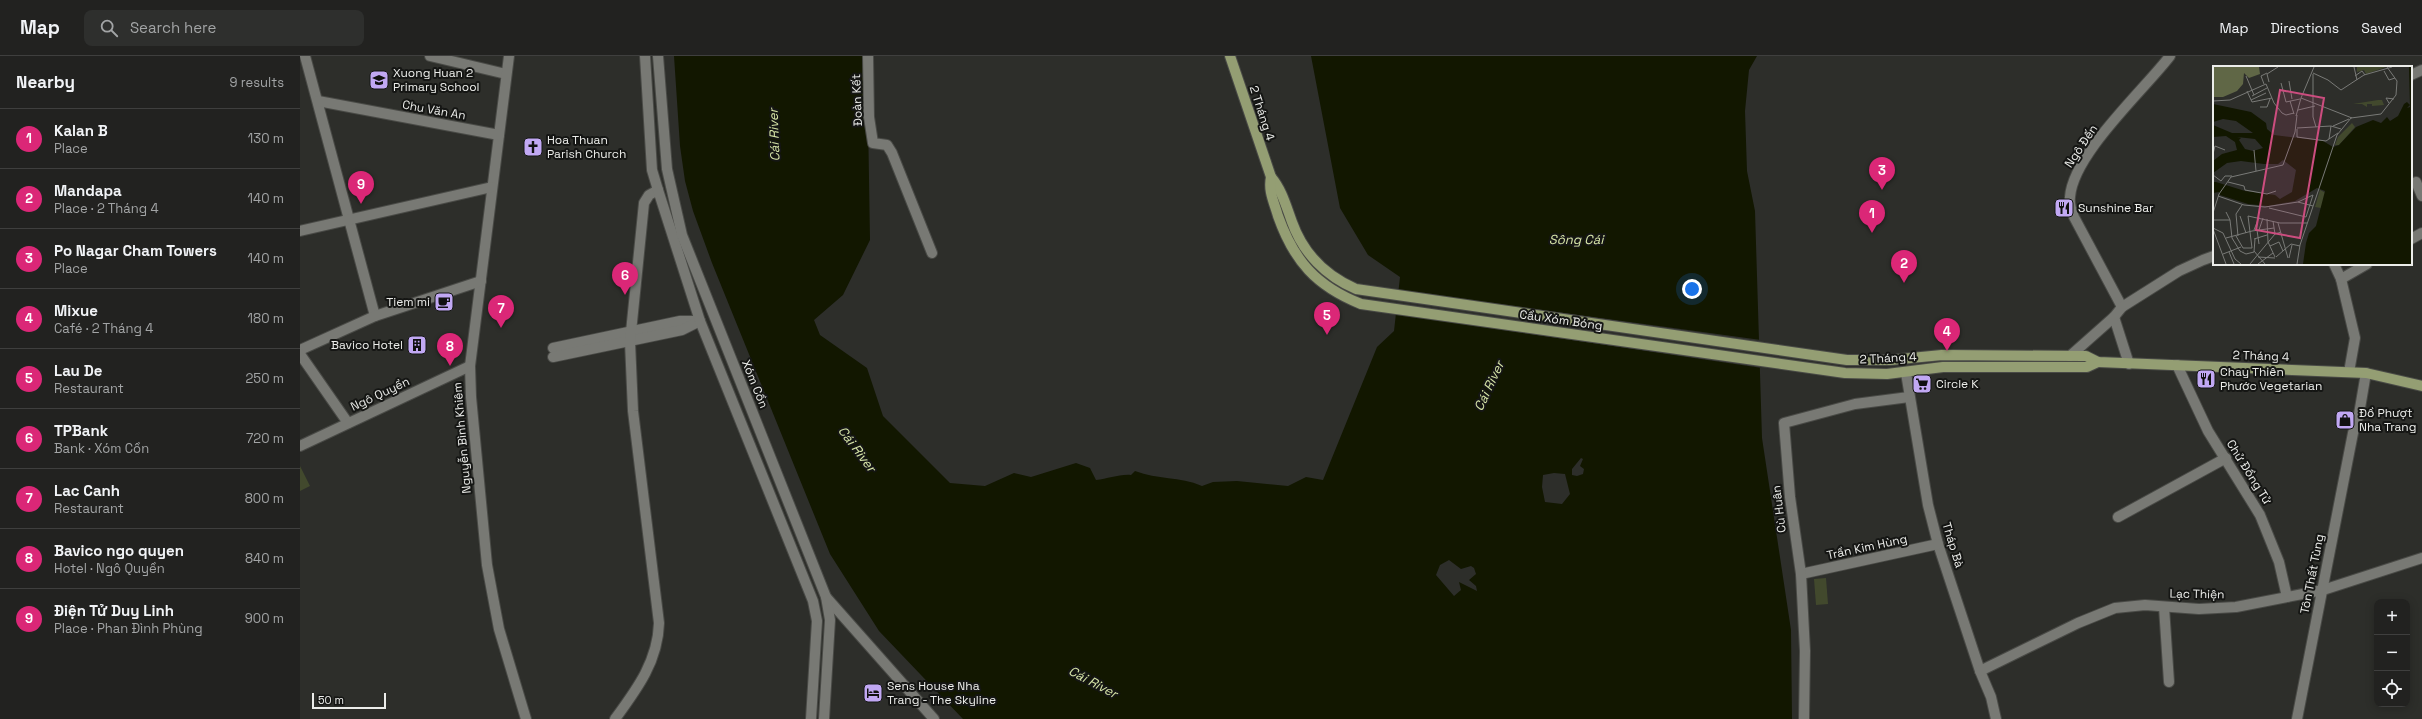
<!DOCTYPE html>
<meta charset="utf-8">
<style>
body{margin:0;font-family:"Space Grotesk",sans-serif;background:#2e2f2d;color:#f1f3f6}
.controls{position:absolute;right:12px;bottom:12px;display:grid;overflow:hidden;border-radius:8px;box-shadow:0 2px 10px #0003}
.controls button{width:36px;height:36px;display:grid;place-items:center;padding:0;border:0;border-bottom:1px solid #3f3f3e;background:#222220;color:#f1f3f6;font:20px sans-serif}
.scale{position:absolute;left:12px;bottom:10px;width:74px;box-sizing:border-box;padding-left:4px;border:2px solid #ecedea;border-top:0;font-size:11px;line-height:14px;white-space:nowrap;color:#ecedea;-webkit-text-stroke:3px #151614;paint-order:stroke}
.you{position:absolute;left:1392px;top:233px;width:14px;height:14px;margin:-10px;border:3px solid #fff;border-radius:50%;background:#1a73e8;box-shadow:0 0 0 6px #1a73e833}
.badge{display:grid;place-items:center;width:26px;height:26px;border-radius:50%;background:#db2777;color:#fff;font-size:13px;font-weight:700}
.pin{position:absolute;translate:-50% -33px;filter:drop-shadow(0 1px 2px #0008)}
.pin::after{content:'';position:absolute;top:21px;width:14px;height:12px;background:inherit;clip-path:polygon(0 0,100% 0,50% 100%)}
.list{margin:0;padding:0;list-style:none}
h2{display:flex;justify-content:space-between;align-items:center;height:52px;margin:0;padding:0 16px;font-size:17px}
h2 small{font-size:13px;font-weight:400;color:#a2a4a5}
.list li{display:grid;grid-template-columns:26px 1fr auto;gap:12px;align-items:center;box-sizing:border-box;height:60px;padding:0 16px;border-top:1px solid #3f3f3e}
.list b{display:block;font-size:15px;white-space:nowrap}
.list p{margin:0;font-size:13px;white-space:nowrap;color:#a2a4a5}
.list em{font-size:13px;font-style:normal;color:#a2a4a5}
.icon{flex:none;width:22px;height:22px;fill:none;stroke:currentColor;stroke-width:2;stroke-linecap:round;stroke-linejoin:round}
.map{position:relative;flex:none;width:2122px;height:663px;overflow:hidden}
header{display:flex;align-items:center;gap:24px;box-sizing:border-box;height:56px;padding:0 20px;background:#222220;border-bottom:1px solid #3f3f3e}
header strong{font-size:19px}
nav{display:flex;gap:22px;margin-inline-start:auto;font-size:14px}
.search{width:280px;height:36px;background:#2e2f2d;display:flex;align-items:center;gap:10px;box-sizing:border-box;padding:0 14px;border-radius:8px;color:#a2a4a5;font-size:15px}
main{display:flex}
aside{flex:1;background:#222220}
.map>svg:first-child{display:block}
</style>
<header>
<strong>Map</strong>
<div class="search"><svg class="icon" aria-label="search" viewBox="0 0 24 24"><circle cx="10" cy="10" r="6"/><path d="M15 15l6 6"/></svg>Search here</div>
<nav><a>Map</a><a>Directions</a><a>Saved</a></nav>
</header>
<main>
<aside>
<h2>Nearby<small>9 results</small></h2>
<ul class="list">
<li><span class="badge">1</span><div><b>Kalan B</b><p>Place</p></div><em>130 m</em></li>
<li><span class="badge">2</span><div><b>Mandapa</b><p>Place · 2 Tháng 4</p></div><em>140 m</em></li>
<li><span class="badge">3</span><div><b>Po Nagar Cham Towers</b><p>Place</p></div><em>140 m</em></li>
<li><span class="badge">4</span><div><b>Mixue</b><p>Café · 2 Tháng 4</p></div><em>180 m</em></li>
<li><span class="badge">5</span><div><b>Lau De</b><p>Restaurant</p></div><em>250 m</em></li>
<li><span class="badge">6</span><div><b>TPBank</b><p>Bank · Xóm Cồn</p></div><em>720 m</em></li>
<li><span class="badge">7</span><div><b>Lac Canh</b><p>Restaurant</p></div><em>800 m</em></li>
<li><span class="badge">8</span><div><b>Bavico ngo quyen</b><p>Hotel · Ngô Quyền</p></div><em>840 m</em></li>
<li><span class="badge">9</span><div><b>Điện Tử Duy Linh</b><p>Place · Phan Đình Phùng</p></div><em>900 m</em></li>
</ul>
</aside>
<div class="map">
<svg width="2122" height="663" viewBox="0 0 2122 663">
<rect width="100%" height="100%" fill="#2d2e2a"/>
<g fill="#42492d">
<path d="M0,410l10,20 -10,5z"/>
<path d="M1526,522l2,26 -12,1 -2,-26z"/>
</g>
<path fill="#121700" fill-rule="evenodd" d="M374,0h193l3,184 -27,55 -29,25 6,15 47,33 16,48 67,67 35,3 29,-13 17,4 45,-14 14,5 6,12c12,-1 23,-6 35,-5l4,-4c23,9 44,5 67,15l11,-4 24,-1 51,5 18,-9 17,3 54,-133 17,-16 6,-54 -32,-22 -28,-47 -29,-152h446l-8,14 -4,41 2,60 8,40 7,227 29,192 1,89h-829l-84,-88 -49,-77 -118,-291 -19,-52 -8,-30 -5,-35zM1281,402l2,1 -3,7 4,3 -1,5 -6,2 -5,-1v-6zM1254,417l11,1 5,20 -8,10 -17,-2 -3,-15 1,-12zM1149,504l12,9 10,-3 3,2 2,6 -7,6 7,6 1,5 -18,-9 2,8 -7,6 -18,-21 4,-10z"/>
<path fill="#2d2e2a" d="M1096,234l365,50 1,28 -368,-54z"/>
<g fill="none" stroke-linecap="round" stroke-linejoin="round">
<g stroke="#494a46" stroke-width="12">
<g id="minor">
<path d="M5,0l70,260"/>
<path d="M130,0l76,18"/>
<path d="M209,0l-39,310 1,31 16,168 12,64 27,90"/>
<path d="M568,0l1,61 4,26 14,2 5,8 40,100"/>
<path d="M2111,19l11,-5"/>
<path d="M18,45l181,34"/>
<path d="M2116,126l6,14"/>
<path d="M0,175l192,-44"/>
<path d="M2111,183l11,-6"/>
<path d="M2034,208l7,15 14,59 -6,34"/>
<path d="M2041,223l26,-15"/>
<path d="M1822,251l-48,-90c-3,-7 -5,-13 -4,-20 3,-43 74,-107 100,-141"/>
<path d="M1814,261l15,47"/>
<path d="M253,292l127,-27h18"/>
<path d="M0,294l75,-34 106,-35"/>
<path d="M0,298l48,69"/>
<path d="M1770,300l44,-39 8,-10 57,-36 24,-11 11,-4"/>
<path d="M253,301l129,-27 18,-9"/>
<path d="M1877,309l31,66 52,84 19,47 8,35"/>
<path d="M1606,317l22,132 10,39 42,127 11,26 5,22"/>
<path d="M0,390l170,-80"/>
<path d="M1818,461l108,-59"/>
<path d="M1501,518l137,-30"/>
<path d="M526,541l108,122"/>
<path d="M1864,551l5,75"/>
<path d="M1680,615l98,-48 37,-15 30,-3 54,4 37,-2 87,-17 99,-32"/>
<path d="M315,663c22,-30 43,-58 44,-96l-26,-212 -3,-69 14,-139 5,-8 9,-5"/>
<path d="M1504,663l1,-68 -4,-77 -11,-77 -6,-74 71,-19 54,-7"/>
</g>
</g>
<g stroke="#494a46" stroke-width="12">
<g id="tertiary">
<path d="M345,0l7,114 6,20 42,131 113,280 4,20 -6,98"/>
<path d="M358,0l9,113 15,66 144,362 4,23 -6,99"/>
</g>
</g>
<g stroke="#494a46" stroke-width="12">
<path id="secondary" d="M1997,663l56,-286 6,-19 7,-41"/>
</g>
<g stroke="#494a46" stroke-width="12">
<g id="primary">
<path d="M930,0l41,121c11,13 15,29 21,45 11,31 34,54 64,67l491,71h43l52,-5 144,1 12,6 268,11 56,13"/>
<path d="M971,121c-3,14 3,25 7,39 16,45 38,70 83,88l484,69 42,1 56,-7h144l11,-5"/>
</g>
</g>
<use href="#minor" stroke="#787974" stroke-width="10"/>
<use href="#tertiary" stroke="#787974" stroke-width="10"/>
<use href="#secondary" stroke="#787974" stroke-width="10"/>
<use href="#primary" stroke="#949e73" stroke-width="10"/>
</g>
<defs>
<g id="school-square" transform="scale(1)"><rect x="-9" y="-9" width="18" height="18" rx="4" fill="#c1a8f3" stroke="#151614"/><path d="M0-5L7-2L0 1L-7-2ZM-4 1L0 2.5L4 1V4Q0 6-4 4Z" fill="#111"/></g>
<g id="church-square" transform="scale(1)"><rect x="-9" y="-9" width="18" height="18" rx="4" fill="#c1a8f3" stroke="#151614"/><path d="M-1.2-6h2.4v3.5h3.3v2.4h-3.3V6h-2.4V-.1h-3.3v-2.4h3.3Z" fill="#111"/></g>
<g id="restaurant-square" transform="scale(1)"><rect x="-9" y="-9" width="18" height="18" rx="4" fill="#c1a8f3" stroke="#151614"/><path d="M-5-6h1v4h1v-4h1v4h1v-4h1v5L-1.5 .5V6h-2V.5L-5-1ZM5-6V6H3V1.5H1.5Q1.5-4 5-6Z" fill="#111"/></g>
<g id="cafe-square" transform="scale(1)"><rect x="-9" y="-9" width="18" height="18" rx="4" fill="#c1a8f3" stroke="#151614"/><path d="M-5.5-4.5H6V0H3Q3 3.5 0 3.5H-2.5Q-5.5 3.5-5.5 0ZM3-3.2v2h1.7v-2ZM-6 4.5H4V6H-6Z" fill="#111"/></g>
<g id="building-square" transform="scale(1)"><rect x="-9" y="-9" width="18" height="18" rx="4" fill="#c1a8f3" stroke="#151614"/><path d="M-4-6H4V6H1V3H-1V6H-4ZM-2.5-4.3h1.7v1.8h-1.7ZM.8-4.3h1.7v1.8H.8ZM-2.5-1h1.7V.8h-1.7ZM.8-1h1.7V.8H.8Z" fill="#111"/></g>
<g id="supermarket-square" transform="scale(1)"><rect x="-9" y="-9" width="18" height="18" rx="4" fill="#c1a8f3" stroke="#151614"/><path d="M-6-5.5h2.5l.6 2H6L4.5 2H-2.5L-4.4-4H-6ZM-1.5 3.2a1.3 1.3 0 1 0 .1 0ZM3 3.2a1.3 1.3 0 1 0 .1 0Z" fill="#111"/></g>
<g id="shop-square" transform="scale(1)"><rect x="-9" y="-9" width="18" height="18" rx="4" fill="#c1a8f3" stroke="#151614"/><path d="M-5-2.5h2.3a2.7 3.5 0 0 1 5.4 0H5L5.5 6h-11ZM-1.5-2.5h3a1.5 2.3 0 0 0-3 0Z" fill="#111"/></g>
<g id="hotel-square" transform="scale(1)"><rect x="-9" y="-9" width="18" height="18" rx="4" fill="#c1a8f3" stroke="#151614"/><path d="M-6-4.5h1.5V1H6V5H4.5V3h-9V5H-6ZM-4 0a1.8 1.8 0 1 1 3.6 0ZM.5 0V-2.5h3Q6-2.5 6 0Z" fill="#111"/></g>
</defs>
<g fill-rule="evenodd">
<use href="#school-square" x="79" y="24"/>
<use href="#church-square" x="233" y="91"/>
<use href="#restaurant-square" x="1764" y="152"/>
<use href="#cafe-square" x="144" y="246"/>
<use href="#building-square" x="117" y="289"/>
<use href="#restaurant-square" x="1906" y="323"/>
<use href="#supermarket-square" x="1622" y="328"/>
<use href="#shop-square" x="2045" y="364"/>
<use href="#hotel-square" x="573" y="637"/>
</g>
<g text-anchor="middle" dominant-baseline="central" stroke-width="4" stroke-linejoin="round" paint-order="stroke">
<g font-size="12" fill="#ecedea" stroke="#151614" text-anchor="start">
<text x="93" y="17">Xuong Huan 2<tspan x="93" dy="14">Primary School</tspan></text>
<text x="247" y="84">Hoa Thuan<tspan x="247" dy="14">Parish Church</tspan></text>
<text x="1778" y="152">Sunshine Bar</text>
<text x="130" y="246" text-anchor="end">Tiem mi</text>
<text x="103" y="289" text-anchor="end">Bavico Hotel</text>
<text x="1920" y="316">Chay Thiên<tspan x="1920" dy="14">Phước Vegetarian</tspan></text>
<text x="1636" y="328">Circle K</text>
<text x="2059" y="357">Đồ Phượt<tspan x="2059" dy="14">Nha Trang</tspan></text>
<text x="587" y="630">Sens House Nha<tspan x="587" dy="14">Trang - The Skyline</tspan></text>
</g>
<g font-size="12" fill="#ecedea" stroke="#151614">
<text transform="translate(557 44) rotate(-92)">Đoàn Kết</text>
<text transform="translate(134 54) rotate(10)">Chu Văn An</text>
<text transform="translate(962 57) rotate(72)">2 Tháng 4</text>
<text transform="translate(1781 90) rotate(-56)">Ngô Đến</text>
<text transform="translate(1261 264) rotate(8)">Cầu Xóm Bóng</text>
<text transform="translate(1961 300) rotate(2)">2 Tháng 4</text>
<text transform="translate(1588 302) rotate(-3)">2 Tháng 4</text>
<text transform="translate(455 328) rotate(68)">Xóm Cồn</text>
<text transform="translate(80 338) rotate(-25)">Ngô Quyền</text>
<text transform="translate(162 382) rotate(-95)">Nguyễn Bình Khiêm</text>
<text transform="translate(1949 416) rotate(58)">Chử Đồng Tử</text>
<text transform="translate(1479 453) rotate(-97)">Cù Huân</text>
<text transform="translate(1653 489) rotate(73)">Tháp Bà</text>
<text transform="translate(1567 491) rotate(-12)">Trần Kim Hùng</text>
<text transform="translate(2012 518) rotate(-79)">Tôn Thất Tùng</text>
<text transform="translate(1897 538) rotate(1)">Lạc Thiện</text>
</g>
<g font-size="13" font-style="italic" fill="#d7e5a8" stroke="#151614">
<text transform="translate(474 79) rotate(-92)">Cái River</text>
<text x="1276" y="183">Sông Cái</text>
<text transform="translate(1189 330) rotate(-65)">Cái River</text>
<text transform="translate(557 393) rotate(53)">Cái River</text>
<text transform="translate(793 626) rotate(28)">Cái River</text>
</g>
</g>
<g transform="translate(1913 10)">
<rect width="199" height="199" fill="#2d2e2a"/>
<path d="M144,1h29l-20,7 -2,-4 -7,2zM165,34h4l2,5 -12,1v-2h-5v3l-5,-3h-9zM139,57l3,4 -16,18h-4l3,-8zM107,124l6,3 -5,15 -6,-1z" fill="#42492d"/>
<path d="M0,1h46l1,7 -11,4 -5,-5 -1,11 -6,7 -14,6h-10z" fill="#606746"/>
<path d="M196,1h3v197h-109l3,-21 3,-10 7,-7 9,-35 -8,-3 -22,13 -27,5 -20,-2 -28,-9 -1,-3 -6,1v-11h3l29,9 30,4 5,4 12,-7 4,-22 -13,-10 -5,4h-14l-23,-3 -14,2 -14,10v-12l9,-7 15,-4 -2,-8 -9,-6 -13,1v-12l19,8h21l-17,-12 -13,-2 -10,3v-18l38,8 15,11 1,6 7,6 49,6 10,6 6,-2 17,-18 17,-7 8,3 6,-6 3,4 8,-5 6,-12 3,-2 3,3 -3,3 3,-1zM24,71l18,2 8,9 -10,3 -8,-2 -6,-9 2,-2z" fill="#121700" fill-rule="evenodd"/>
<path fill="none" stroke="#797a77" stroke-width="1" d="M141,1l3,13M171,5l5,9 6,-2M100,7l15,7 13,10 23,-15 28,-8M100,8v43l3,10M33,10l8,19M142,10l7,-5 3,4M76,15l3,18M56,16l-2,-8 11,-7M68,17l5,19 14,-3M51,18l-3,-8 6,-3M34,25l5,11 20,-4M39,30l15,-8M88,32l51,20M38,34l15,-7M0,35l17,-1 36,-16 8,19 8,10 4,2 8,-2M77,35l4,13M176,37l-3,-5 8,1M47,41h7l3,-8M85,44l17,-4M83,50l5,-18 13,-31M120,60l16,-7M84,62l34,-2 10,3M84,63v8l29,4 12,-8M116,73l2,-13M41,84l2,21M0,88l2,-8 10,4M0,109l8,6 4,-5h7M15,116l16,4 1,4 22,4 9,-3M5,130l26,9 21,2 33,-5 15,4M56,142l37,9 7,-22 -15,7M13,146l4,8 2,18 8,13 6,3 8,-2 1,-13M0,147l6,-19 12,-17 52,-12 12,-33 2,-17M27,150l6,17M54,153l1,23 7,15M0,154h17M60,155l2,13M65,157l10,35M0,162l10,5 12,26 6,5M0,163l13,35M41,164l5,-13M44,164l2,14M46,164l4,-12M23,170l7,12h9l-4,-32 32,7h27M25,170l-2,-22 6,-9M13,172l26,-7 22,-3M41,173l13,-4M57,180l9,-4 4,9M41,185l11,13M16,186l5,12M10,188l18,-7M45,191l17,1M63,191l15,-13 9,2M76,192l3,-13M37,198l25,-30 6,-2M45,198l15,-11M84,198l3,-19 37,-110 14,-17 30,-4 15,-19 1,-14 -10,-14"/>
<path fill="#cc4d7f" fill-opacity="0.15" stroke="#cc4d7f" stroke-width="2" d="M67,24l44,8 -24,140 -44,-8z"/>
<rect width="199" height="199" fill="none" stroke="#ecedea" stroke-width="2"/>
</g>
</svg>
<div class="controls">
<button>+</button>
<button>−</button>
<button><svg class="icon" aria-label="locate" viewBox="0 0 24 24"><circle cx="12" cy="12" r="6"/><path d="M12 2v4M12 18v4M2 12h4M18 12h4"/></svg></button>
</div>
<div class="scale">50 m</div>
<div class="you"></div>
<div class="pin badge" style="left:1572px;top:177px">1</div>
<div class="pin badge" style="left:1604px;top:227px">2</div>
<div class="pin badge" style="left:1582px;top:134px">3</div>
<div class="pin badge" style="left:1647px;top:295px">4</div>
<div class="pin badge" style="left:1027px;top:279px">5</div>
<div class="pin badge" style="left:325px;top:239px">6</div>
<div class="pin badge" style="left:201px;top:272px">7</div>
<div class="pin badge" style="left:150px;top:310px">8</div>
<div class="pin badge" style="left:61px;top:148px">9</div>
</div>
</main>
